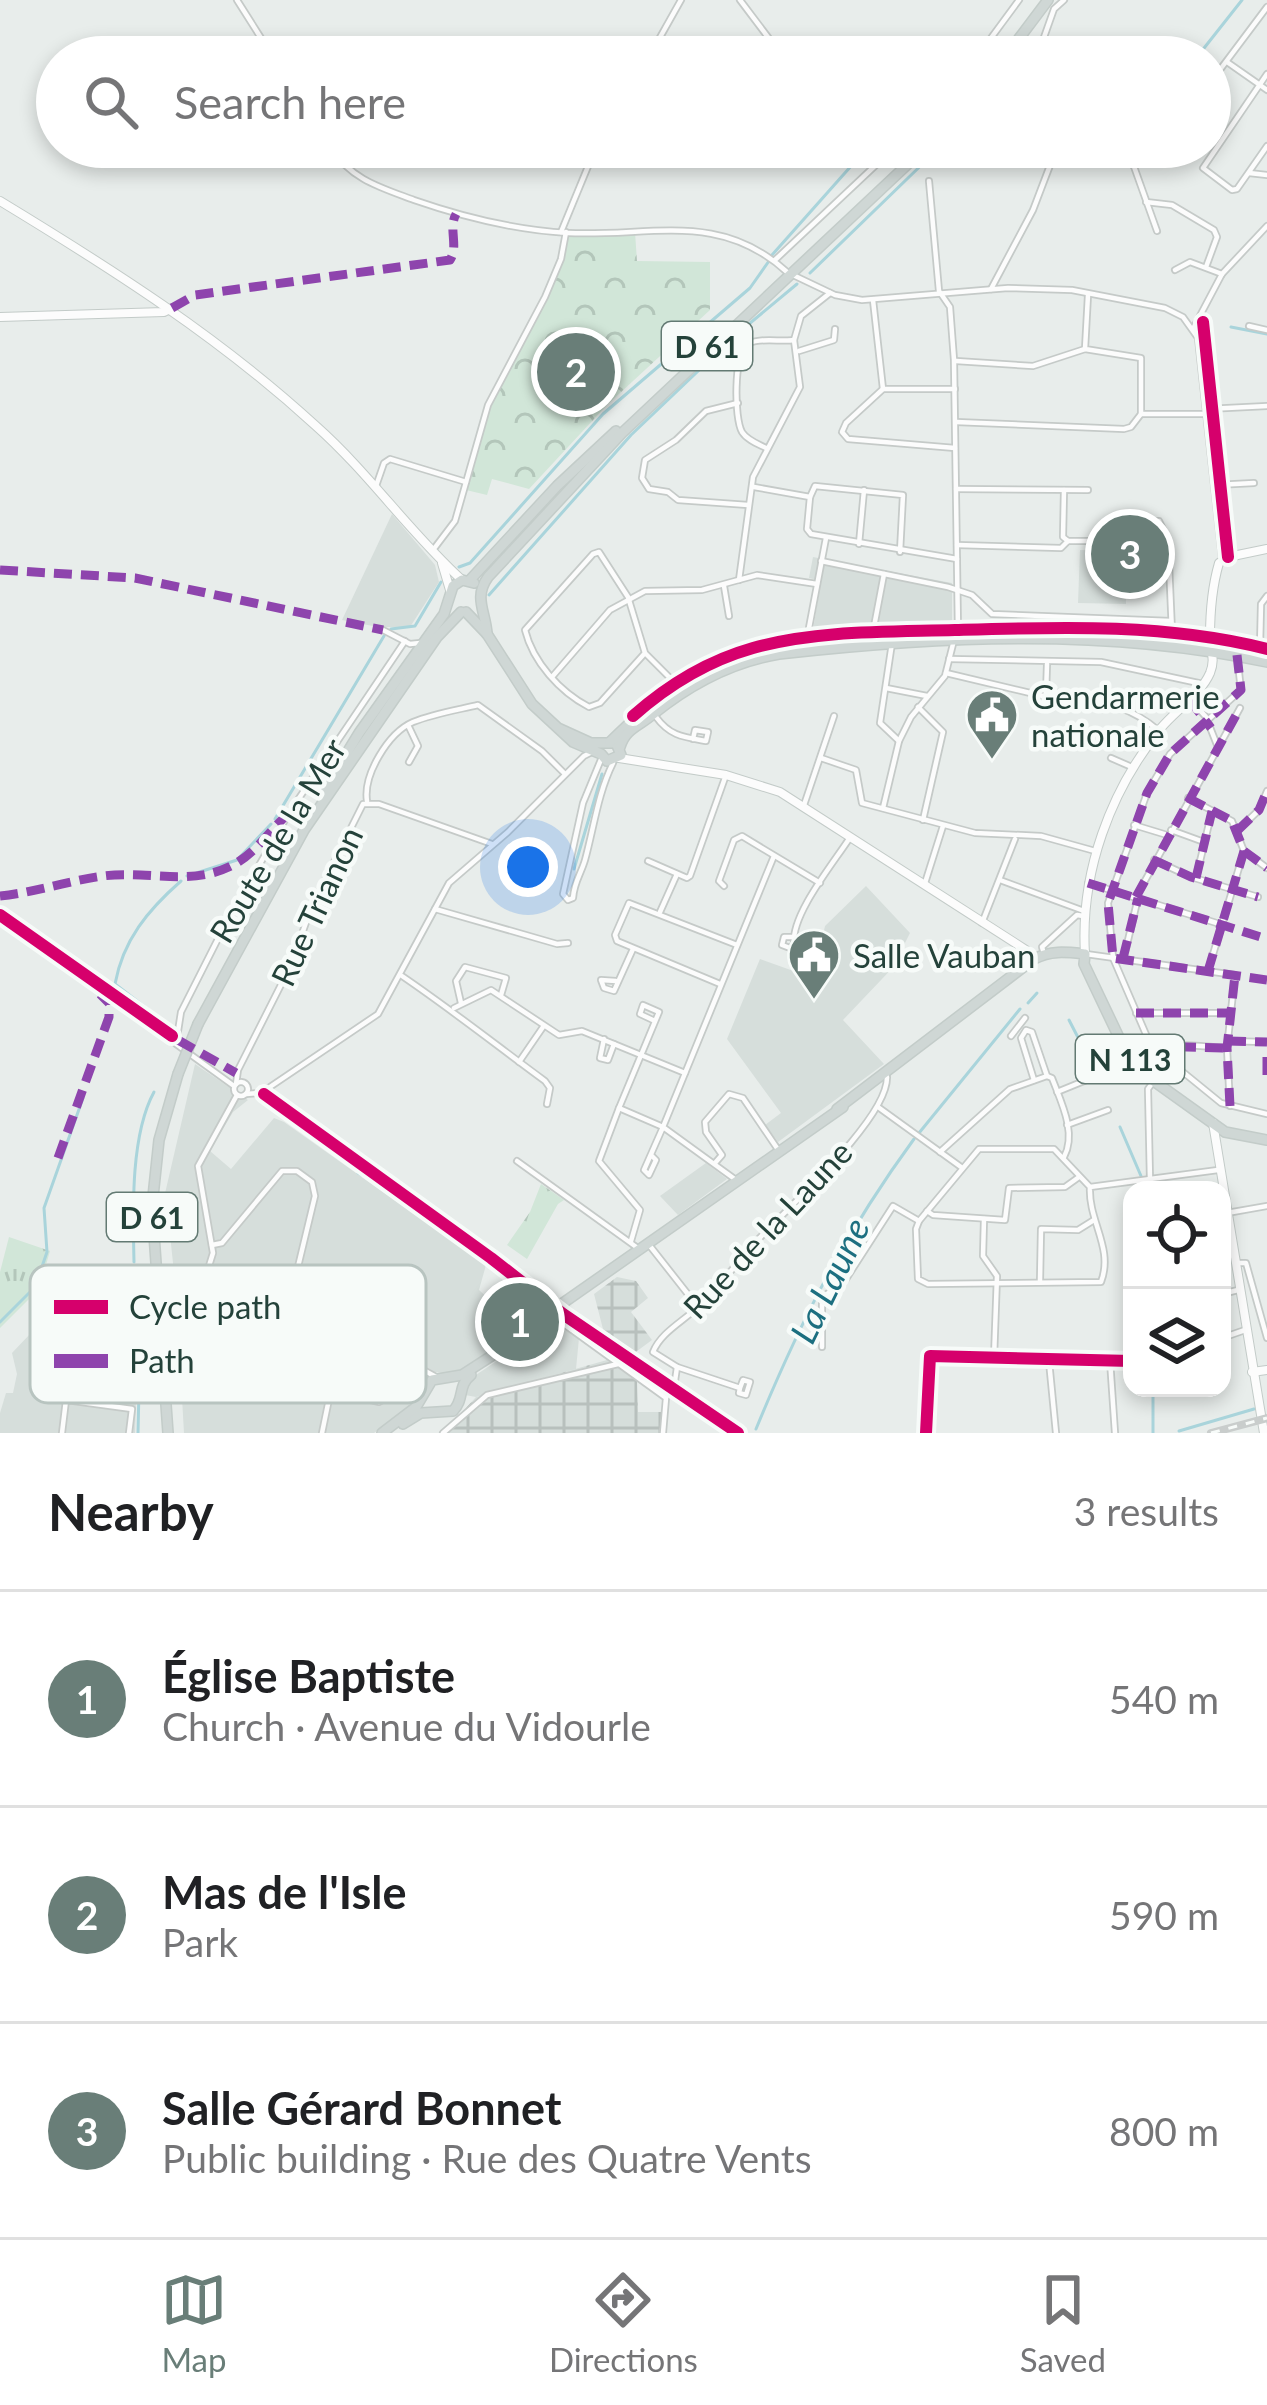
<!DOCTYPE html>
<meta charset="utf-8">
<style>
body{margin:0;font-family:Lato,sans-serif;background:#f6f6f6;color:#202124}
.controls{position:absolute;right:36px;bottom:36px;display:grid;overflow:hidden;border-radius:24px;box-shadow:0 6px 18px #0003}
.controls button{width:108px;height:108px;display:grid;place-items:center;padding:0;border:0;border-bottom:3px solid #e0e0e0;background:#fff;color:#202124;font:60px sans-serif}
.you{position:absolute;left:528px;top:867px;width:42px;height:42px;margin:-30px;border:9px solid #fff;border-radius:50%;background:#1a73e8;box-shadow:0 0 0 18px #1a73e833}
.badge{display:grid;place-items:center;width:78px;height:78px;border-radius:50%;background:#697e78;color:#fff;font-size:39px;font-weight:700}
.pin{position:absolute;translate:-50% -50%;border:6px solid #fff;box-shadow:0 3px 12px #0006}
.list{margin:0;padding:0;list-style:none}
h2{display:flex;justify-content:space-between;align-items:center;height:156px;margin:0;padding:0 48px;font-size:51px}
h2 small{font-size:39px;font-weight:400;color:#757577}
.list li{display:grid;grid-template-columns:78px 1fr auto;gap:36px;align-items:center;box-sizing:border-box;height:216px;padding:0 48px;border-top:3px solid #e0e0e0}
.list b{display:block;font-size:45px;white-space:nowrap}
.list p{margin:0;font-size:39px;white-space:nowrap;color:#757577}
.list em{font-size:39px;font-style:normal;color:#757577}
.icon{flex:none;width:66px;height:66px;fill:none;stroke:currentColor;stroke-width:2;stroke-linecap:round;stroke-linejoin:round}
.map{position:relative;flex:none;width:1267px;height:1433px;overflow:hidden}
.search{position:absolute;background:#fff;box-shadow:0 6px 18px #0003;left:36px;right:36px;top:36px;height:132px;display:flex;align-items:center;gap:30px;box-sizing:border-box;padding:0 42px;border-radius:66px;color:#757577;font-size:45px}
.sheet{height:804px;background:#fff}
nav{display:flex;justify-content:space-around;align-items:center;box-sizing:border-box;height:168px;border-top:3px solid #e0e0e0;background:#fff;font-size:33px;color:#757577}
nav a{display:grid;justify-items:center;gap:6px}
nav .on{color:#697e78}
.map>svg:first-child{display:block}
</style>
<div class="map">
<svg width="1267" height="1433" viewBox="0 0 1267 1433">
<defs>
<pattern id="industrial-grid" width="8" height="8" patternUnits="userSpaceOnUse" patternTransform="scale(3)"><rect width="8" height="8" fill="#d6dedb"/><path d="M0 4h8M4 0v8" fill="none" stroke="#b8c0bd"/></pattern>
<pattern id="grass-tufts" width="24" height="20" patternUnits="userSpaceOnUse" patternTransform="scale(3)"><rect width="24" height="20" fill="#d1e6d8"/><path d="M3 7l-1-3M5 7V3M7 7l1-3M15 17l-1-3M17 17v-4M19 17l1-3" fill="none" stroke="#b3c6ba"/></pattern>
<pattern id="park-crowns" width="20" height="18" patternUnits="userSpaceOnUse" patternTransform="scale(3)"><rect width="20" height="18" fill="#d1e6d8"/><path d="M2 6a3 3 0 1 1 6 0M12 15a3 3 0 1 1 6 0" fill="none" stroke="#b3c6ba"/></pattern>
</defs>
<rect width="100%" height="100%" fill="#e8edeb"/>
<g fill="#d6dedb">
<path d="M392,514l43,51 4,17 -29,45h-32l-36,-7z"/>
<path d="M1080,550l43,1v8h15v35h-12v10l-48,-1z"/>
<path d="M813,557l139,26v42l-72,2 -63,7 -4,-4 8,-49 -12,-3z"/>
<path d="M866,886l44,47 -10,20 1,6 -58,61 41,44 -106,78 -13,-17 16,-12 -54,-74 33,-80 53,19 12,-52z"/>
<path d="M195,1064l53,36 -15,12 -23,39 21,18 43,-51 10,4 202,143 -7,25 42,38 -65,47 -20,-3 -17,15 -4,17 -41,29h-190l-8,-141 -8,-77 -5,-13z"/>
<path d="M706,1163l21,16 -49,36 -18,-19z"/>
<path d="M128,1278l9,93 -2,62h-135v-20l6,-20h7l4,-19 -5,-21 19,-20 48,-10z"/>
<path d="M553,1323l26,15 -3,31 -100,28 -11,-2 -1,-9 9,-9z"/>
</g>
<g fill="url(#industrial-grid)">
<path d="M617,1277l19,4 12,17 -17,14 21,28 -23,17 -28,-20 3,-4 -10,-39z"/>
<path d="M607,1360l30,21 1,31h25l-4,21h-216l33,-36z"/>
</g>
<g fill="url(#grass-tufts)">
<path d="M541,1184l23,16 -6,4 -31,55 -20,-14 23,-33z"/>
<path d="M9,1237l41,14 -11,38 -39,39v-56z"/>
</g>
<path fill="url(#park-crowns)" d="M635,232l2,29 73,1v48l-103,95 -78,84 -37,-10 -5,16 -21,-5 26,-88 56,-106 20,-60z"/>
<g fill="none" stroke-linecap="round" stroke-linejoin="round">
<g stroke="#a9d4db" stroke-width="3">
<path d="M1197,57l45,-57"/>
<path d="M772,255l88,-99"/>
<path d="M810,273l130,-126"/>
<path d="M1231,327l36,7"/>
<path d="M459,567l11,-4 133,-149 147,-126 19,-27"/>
<path d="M489,595l142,-160 106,-101 60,-50"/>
<path d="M391,629l24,-3 26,-44"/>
<path d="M275,819l109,-183"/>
<path d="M574,869l28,-95"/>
<path d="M187,876l50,-16 34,-36"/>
<path d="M111,1002l3,-4"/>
<path d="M1028,1003l9,-10"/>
<path d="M1069,1020l17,33"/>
<path d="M171,1027l-56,-43c8,-44 33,-74 66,-103"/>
<path d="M1089,1057l8,15"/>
<path d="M1120,1127l21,49"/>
<path d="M919,1133l101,-124"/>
<path d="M358,1173l23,12 106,78"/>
<path d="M1136,1190l2,-5"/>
<path d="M1132,1200l-6,16 6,26"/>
<path d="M134,1262c-1,-49 -4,-126 20,-170"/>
<path d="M491,1265l6,5"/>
<path d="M132,1281l8,63 -2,89"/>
<path d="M0,1322l35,-35 12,-35 -3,-44 39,-110"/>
<path d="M1153,1388v45"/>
<path d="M674,1396l33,22"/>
<path d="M756,1429c44,-107 89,-196 158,-290"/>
<path d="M1179,1431l75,-22"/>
</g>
<g stroke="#c5cac8" stroke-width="8">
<g id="street">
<path d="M237,0l36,57"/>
<path d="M740,0l43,57"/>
<path d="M649,57l32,-57"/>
<path d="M977,57l42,-57"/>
<path d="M997,57l12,-12"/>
<path d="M1037,57l17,-48 10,-9"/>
<path d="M1227,62l40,28"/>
<path d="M1267,74l-64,94 29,22 5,-1 30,-43"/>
<path d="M1210,83l57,-76"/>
<path d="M330,147c22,33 49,40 84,53 49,17 101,30 154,33 83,4 151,-23 219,39"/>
<path d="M851,147l56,19"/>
<path d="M1127,147l30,84"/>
<path d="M1133,165l25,-6 8,-12"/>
<path d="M1249,173l18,2"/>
<path d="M929,181l10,110 11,16 4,53 4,270"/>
<path d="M1146,202l26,3 42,25 3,7 -11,30"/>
<path d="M561,232l35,-85"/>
<path d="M775,260l120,-113"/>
<path d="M1175,270l15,-8 32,12"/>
<path d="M793,275l42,20 27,5 146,-12 64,2 93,18 18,9 15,21 24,220"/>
<path d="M991,289l42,-79 24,-63"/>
<path d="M1088,295l-3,54 56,9v56h67"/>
<path d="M873,300l10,89"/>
<path d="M1249,326l18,4"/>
<path d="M1194,327l28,-53 45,-48"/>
<path d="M799,351l35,-11 1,-11"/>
<path d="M956,361l77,5 52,-17"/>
<path d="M955,389h-72l-37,34 -4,9 6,7 107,9"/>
<path d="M738,403l-32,8 -30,29 -31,20 -3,18 7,11 19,3 10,8 70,5"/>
<path d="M1207,409l60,-3"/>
<path d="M956,422l168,7 7,-2 10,-13"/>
<path d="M766,448c-8,-4 -19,-8 -24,-16 -8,-14 -8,-76 4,-87 10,-8 35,-3 48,-5"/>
<path d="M1216,485l38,-2"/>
<path d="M376,486l8,-23 6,-4 76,23"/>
<path d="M754,487l56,10 -3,32 4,5 146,25"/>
<path d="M956,489l132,1"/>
<path d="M1064,490l-1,47 5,4"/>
<path d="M810,497l5,-11 88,9 -3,57"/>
<path d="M1161,534l-13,1 -1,-12 12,-2 9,19 4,92"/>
<path d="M859,544l5,-54"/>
<path d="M957,545l104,3 7,-7h65l14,-8"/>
<path d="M433,550l22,-29 33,-116 57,-108 16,-38 5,-27"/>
<path d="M821,561l127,26 24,8 20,19 179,7"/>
<path d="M739,580l14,-103 47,-90 -6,-47 7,-24 29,-23"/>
<path d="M724,586l5,30"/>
<path d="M383,630l27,14 10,-1"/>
<path d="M873,632l11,-58"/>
<path d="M808,633l18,-95"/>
<path d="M892,643l-12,80 19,18"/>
<path d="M1260,647l1,-43 6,-8"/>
<path d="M645,653l-45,50 -11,4c-29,-15 -56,-45 -64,-77l68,-76 6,-2 29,45 17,56 29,29"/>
<path d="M1237,655l4,35 -71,64 -23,39 -39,110 5,55 38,88 70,57 46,11"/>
<path d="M949,659l152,3 102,22"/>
<path d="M946,673l97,23 10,-4c40,8 74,11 106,39"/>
<path d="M552,677l58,-67 35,-19 57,-1 55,-15 60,9"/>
<path d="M886,688l41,8"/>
<path d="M1046,695l1,-31"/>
<path d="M1190,699l16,18 11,28"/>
<path d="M918,707l25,25 -20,88"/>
<path d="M656,717c14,19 27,20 50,24l2,-9 -13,-2 -2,9"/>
<path d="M408,725l10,21 -9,16"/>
<path d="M602,757l-19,46 -20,91 5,6 5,-2c1,-16 8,-24 12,-38 9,-33 13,-67 28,-97"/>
<path d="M821,758l35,12 6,33 113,30 66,3 54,15"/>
<path d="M1111,758l23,10"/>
<path d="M1188,798l44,23 12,30"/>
<path d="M367,801c-4,-26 21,-68 46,-79 20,-8 44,-12 65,-17l64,46 23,23"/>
<path d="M804,805l30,-89"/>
<path d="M883,808l16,-67 12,-24 34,-41 9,-36"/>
<path d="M1134,825l33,10"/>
<path d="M1171,830l33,12"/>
<path d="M1237,831l22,-21 8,-19"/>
<path d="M1244,851l23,17"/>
<path d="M1154,860l37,17 67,20"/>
<path d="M648,861l39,17 3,-2 36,-101"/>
<path d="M1196,878l16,-67"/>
<path d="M1000,880l84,31"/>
<path d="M925,883l18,-57"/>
<path d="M1088,883l135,42"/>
<path d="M724,886l-5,-5 15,-41 8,-4 78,47"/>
<path d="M1136,897l104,-189"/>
<path d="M435,909l122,35 11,-1"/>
<path d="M660,912l17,-38"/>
<path d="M982,923l33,-84"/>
<path d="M793,937h-9l-2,8 8,3 4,-4c-3,-29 38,-79 55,-105"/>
<path d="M1044,954l-2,-7 35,-32 6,1"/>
<path d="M1086,954l149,21 -8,73 3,58"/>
<path d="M1124,957l14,-59"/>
<path d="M1208,971l36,-120"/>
<path d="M402,976c50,34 94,69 143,105l5,7 -3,16"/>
<path d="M616,981l-15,-1 3,8 10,3 19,-42"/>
<path d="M720,984l-103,-43 -2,-6 14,-32 108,42"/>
<path d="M461,1003l-5,-22 9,-14 41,11 -5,17"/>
<path d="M454,1008l37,-18 68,45 23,-4 103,42"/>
<path d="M1136,1013h93"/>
<path d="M1011,1036l14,-18"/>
<path d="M604,1039l-4,19 8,2 6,-16"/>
<path d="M1228,1041l36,1"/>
<path d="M1133,1054c29,-14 61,-8 94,-6"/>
<path d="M519,1062l24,-35"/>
<path d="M1034,1080l-13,-42 5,-8 6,2 15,44 5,2c9,24 25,55 12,79"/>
<circle cx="241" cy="1089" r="7"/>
<path d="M236,1084l2,-14 52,-103 22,-61 51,-102h16l113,40"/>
<path d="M234,1086l-58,-42 5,-32 45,-89 63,-110 116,-172"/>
<path d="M1057,1092l54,-22"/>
<path d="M246,1094l15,-1 117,-79 71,-131 59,-51 76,-76 10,-5"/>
<path d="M237,1095l-39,71 15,87 -9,29 1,10 9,8 85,30 95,24 44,24"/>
<path d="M878,1107l83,60"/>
<path d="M619,1108l-20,53 41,49 -9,31"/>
<path d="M1067,1125l41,-15"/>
<path d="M940,1152l70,-63 37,-13"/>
<path d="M651,1155l5,5 -7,15 -5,-5 19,-43 -44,-19 40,-96 -16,-7 -3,9 15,7"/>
<path d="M517,1161l122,88"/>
<path d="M715,1163l7,-8 -16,-23 -1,-10 24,-28 14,4 36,53"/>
<path d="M736,1180l-73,-53 111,-271"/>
<path d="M1150,1180l-2,-91 5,-7"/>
<path d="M1090,1187c-2,34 24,61 11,95l-173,2 -10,-5 -2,-50 3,-8 60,-72h75l36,38 128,-17"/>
<path d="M927,1211l6,4 72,5 4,-32 56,-1 14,-10"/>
<path d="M1227,1213l40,-7"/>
<path d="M984,1219l-1,37 14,20 -3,82"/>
<path d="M212,1245l10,-2 60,-72h15l15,11 3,14 -31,129"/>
<path d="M650,1246l48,61"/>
<path d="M1236,1263h10l21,75"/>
<path d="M1040,1281l1,-52 37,1 16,-10"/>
<path d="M1222,1294l16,-4"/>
<path d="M554,1317l112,81 -3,35"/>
<path d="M1222,1338l23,-8"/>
<path d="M822,1347v-49l24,-19 47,-73 26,15"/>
<path d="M1110,1360l5,73"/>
<path d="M1049,1361l7,72"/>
<path d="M231,1366l12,-52"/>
<circle cx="230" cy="1375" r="9"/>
<path d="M675,1381l2,-14"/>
<path d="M740,1388l3,-8 7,2 -4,13 -7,-2 1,-5 -63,-21 -24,-15c8,-20 31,-31 46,-46 20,-19 37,-42 56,-63 31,-34 133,-124 132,-166"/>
<path d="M331,1390l48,12 7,-4"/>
<path d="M62,1433l4,-33 66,9 -3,24"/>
<path d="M322,1433l19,-92"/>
<path d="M443,1433l44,-38 131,-31"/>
<path d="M926,1433l4,-77 202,5"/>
</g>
</g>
<g stroke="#c3cbc8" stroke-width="10">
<g id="secondary">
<path d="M0,201c112,68 219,136 316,225 53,47 94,107 146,154"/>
<path d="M0,317l164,-5 8,-4"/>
<path d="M442,563l8,27"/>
<path d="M619,758l107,17 54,17 246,158 8,9"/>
<path d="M1085,954c-5,-81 25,-163 76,-226 15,-18 40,-34 49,-55 6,-15 0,-22 0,-36 0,-26 2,-50 9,-74l9,-6 39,-8"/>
<path d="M1213,1123l51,310"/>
<path d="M1252,1372l15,-2"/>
</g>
</g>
<g stroke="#c3ccc9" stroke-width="12">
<g id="primary">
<path d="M1005,57l43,-57"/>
<path d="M469,581l88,-95 59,-55"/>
<path d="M466,612l21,22 45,70 41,38 28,12 6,7 14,-6 -5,-12h-25l-33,-15"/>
<path d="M487,634c-1,-22 -14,-36 1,-57l134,-144 304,-286"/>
<path d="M610,742c44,-43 75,-71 135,-91 66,-22 142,-19 210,-21 103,-4 212,-7 312,19"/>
<path d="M620,747c5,-18 19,-21 32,-32 38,-31 79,-53 127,-61 163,-18 327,-26 488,8"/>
<path d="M322,794l37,-61 85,-119 9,-28 9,-6 12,3"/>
<path d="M198,1024l106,-194 133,-193 24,-25"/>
<path d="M837,1109l197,-150c17,-9 32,-7 51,-5l-1,10 40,84 20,26 81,58 42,8"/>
<path d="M537,1325l6,-8 300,-210"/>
<path d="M403,1424l18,-11 32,-2c12,-12 4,-25 18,-36"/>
<path d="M168,1433l-16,-227 7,-66 19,-66"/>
<path d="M382,1433l34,-26 16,-27 30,-5 79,-51"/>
</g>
</g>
<use href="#street" stroke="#fcfcfc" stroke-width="4.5"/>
<use href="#secondary" stroke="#fcfcfc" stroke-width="8"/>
<use href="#primary" stroke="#cfd7d5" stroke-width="9"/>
<g stroke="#c9cdcc" stroke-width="8">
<path id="rail" d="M1211,1433l56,-15"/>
</g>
<use href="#rail" stroke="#f7fbf9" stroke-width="3" stroke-dasharray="9" stroke-linecap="butt"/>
<g stroke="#c3ccc9" stroke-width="12" stroke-linecap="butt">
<path id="primary-bridge" d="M178,1074l20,-50"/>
</g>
<use href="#primary-bridge" stroke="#cfd7d5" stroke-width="9"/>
<g stroke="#8e44ad" stroke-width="9" stroke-dasharray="18 9" stroke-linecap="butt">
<path d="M172,308l23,-13 255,-35c9,-14 -2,-31 6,-46"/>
<path d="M0,570l135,8 248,52"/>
<path d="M1237,655l4,35 -71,64 -23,39 -39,110 5,55 154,22"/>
<path d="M1189,699l22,29"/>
<path d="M1188,798l44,23 12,30"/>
<path d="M1237,831l22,-21 8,-19"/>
<path d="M1244,851l23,17"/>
<path d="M1154,860l37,17 67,20"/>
<path d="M1196,878l16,-67"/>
<path d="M1088,883l179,56"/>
<path d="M0,896c36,-4 68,-15 103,-20 44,-6 88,11 130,-11 23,-12 37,-35 56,-52"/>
<path d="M1136,897l104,-189"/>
<path d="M1123,958l15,-60"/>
<path d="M1208,971l36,-120"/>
<path d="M1136,1013h93"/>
<path d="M178,1040l58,33"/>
<path d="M1228,1041l39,1"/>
<path d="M1151,1046l76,2"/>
<path d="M1267,1057v20"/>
<path d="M1230,1106l-3,-58 8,-73"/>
<path d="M58,1158l51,-141v-14l-9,-9"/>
</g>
<g stroke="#f7fbf9" stroke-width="20">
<g id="cycleway">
<path d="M1203,322l25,235"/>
<path d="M633,716c35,-31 74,-55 120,-68 64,-18 135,-16 202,-18 103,-3 211,-7 312,19"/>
<path d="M0,915l172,121"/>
<path d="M264,1094l227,164 72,56 175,119"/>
<path d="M926,1433l4,-77 202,5"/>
</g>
</g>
<use href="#cycleway" stroke="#d6006c" stroke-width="12"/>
</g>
<defs>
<g id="civic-pin" transform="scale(2.7)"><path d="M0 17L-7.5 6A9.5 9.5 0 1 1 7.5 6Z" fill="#697e78" stroke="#f7fbf9"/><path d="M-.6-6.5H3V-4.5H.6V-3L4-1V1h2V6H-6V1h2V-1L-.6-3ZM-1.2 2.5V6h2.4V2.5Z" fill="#fff"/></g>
</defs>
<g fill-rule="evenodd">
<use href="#civic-pin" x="992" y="715"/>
<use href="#civic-pin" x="814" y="955"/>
</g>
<g text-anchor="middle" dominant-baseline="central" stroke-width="9" stroke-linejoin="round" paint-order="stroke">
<g fill="#f7fbf9" stroke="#637a73" stroke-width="3">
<rect x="662" y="322" width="90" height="48" rx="9"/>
<rect x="1076" y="1035" width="108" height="48" rx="9"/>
<rect x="107" y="1193" width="90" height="48" rx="9"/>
</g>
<g font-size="30" font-weight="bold" fill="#24423a">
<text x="707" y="346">D 61</text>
<text x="1130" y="1059">N 113</text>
<text x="152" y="1217">D 61</text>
</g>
<g font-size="33" fill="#24423a" stroke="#f7fbf9" text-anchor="start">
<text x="1031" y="696">Gendarmerie<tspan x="1031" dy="38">nationale</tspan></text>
<text x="853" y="955">Salle Vauban</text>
</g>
<g font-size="33" fill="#24423a" stroke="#f7fbf9">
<text transform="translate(277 840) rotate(-59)">Route de la Mer</text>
<text transform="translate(316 906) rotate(-65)">Rue Trianon</text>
<text transform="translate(767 1229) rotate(-47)">Rue de la Laune</text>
</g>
<g font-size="36" font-style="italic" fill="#1c6f80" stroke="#f7fbf9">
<text transform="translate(829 1280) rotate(-64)">La Laune</text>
</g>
</g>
<rect x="30" y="1265" width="396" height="138" rx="18" fill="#f7fbf9" stroke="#b8c4c0" stroke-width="3"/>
<rect x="54" y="1300" width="54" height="14" fill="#d6006c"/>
<rect x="54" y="1354" width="54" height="14" fill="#8e44ad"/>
<g font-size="33" fill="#24423a">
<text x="129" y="1319">Cycle path</text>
<text x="129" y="1373">Path</text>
</g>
</svg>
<div class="controls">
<button><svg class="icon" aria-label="locate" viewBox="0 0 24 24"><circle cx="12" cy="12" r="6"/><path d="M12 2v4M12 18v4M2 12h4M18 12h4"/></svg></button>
<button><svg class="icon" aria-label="layers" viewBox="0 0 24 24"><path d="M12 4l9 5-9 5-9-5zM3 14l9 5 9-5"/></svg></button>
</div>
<div class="you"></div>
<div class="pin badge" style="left:520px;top:1322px">1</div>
<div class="pin badge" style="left:576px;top:372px">2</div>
<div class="pin badge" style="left:1130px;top:554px">3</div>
<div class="search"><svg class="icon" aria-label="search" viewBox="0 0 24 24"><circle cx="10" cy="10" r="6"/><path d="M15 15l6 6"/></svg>Search here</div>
</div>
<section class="sheet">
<h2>Nearby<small>3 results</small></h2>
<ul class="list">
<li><span class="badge">1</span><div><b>Église Baptiste</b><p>Church · Avenue du Vidourle</p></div><em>540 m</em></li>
<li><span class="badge">2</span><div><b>Mas de l'Isle</b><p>Park</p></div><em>590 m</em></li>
<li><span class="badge">3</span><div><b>Salle Gérard Bonnet</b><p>Public building · Rue des Quatre Vents</p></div><em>800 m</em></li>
</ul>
</section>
<nav>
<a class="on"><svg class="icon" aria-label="map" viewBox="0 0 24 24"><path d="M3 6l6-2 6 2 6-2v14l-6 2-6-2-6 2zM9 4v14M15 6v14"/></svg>Map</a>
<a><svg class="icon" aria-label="directions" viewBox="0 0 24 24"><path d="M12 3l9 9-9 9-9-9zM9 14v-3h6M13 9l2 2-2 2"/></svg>Directions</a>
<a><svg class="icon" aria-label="saved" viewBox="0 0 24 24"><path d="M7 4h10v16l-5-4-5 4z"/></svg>Saved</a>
</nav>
